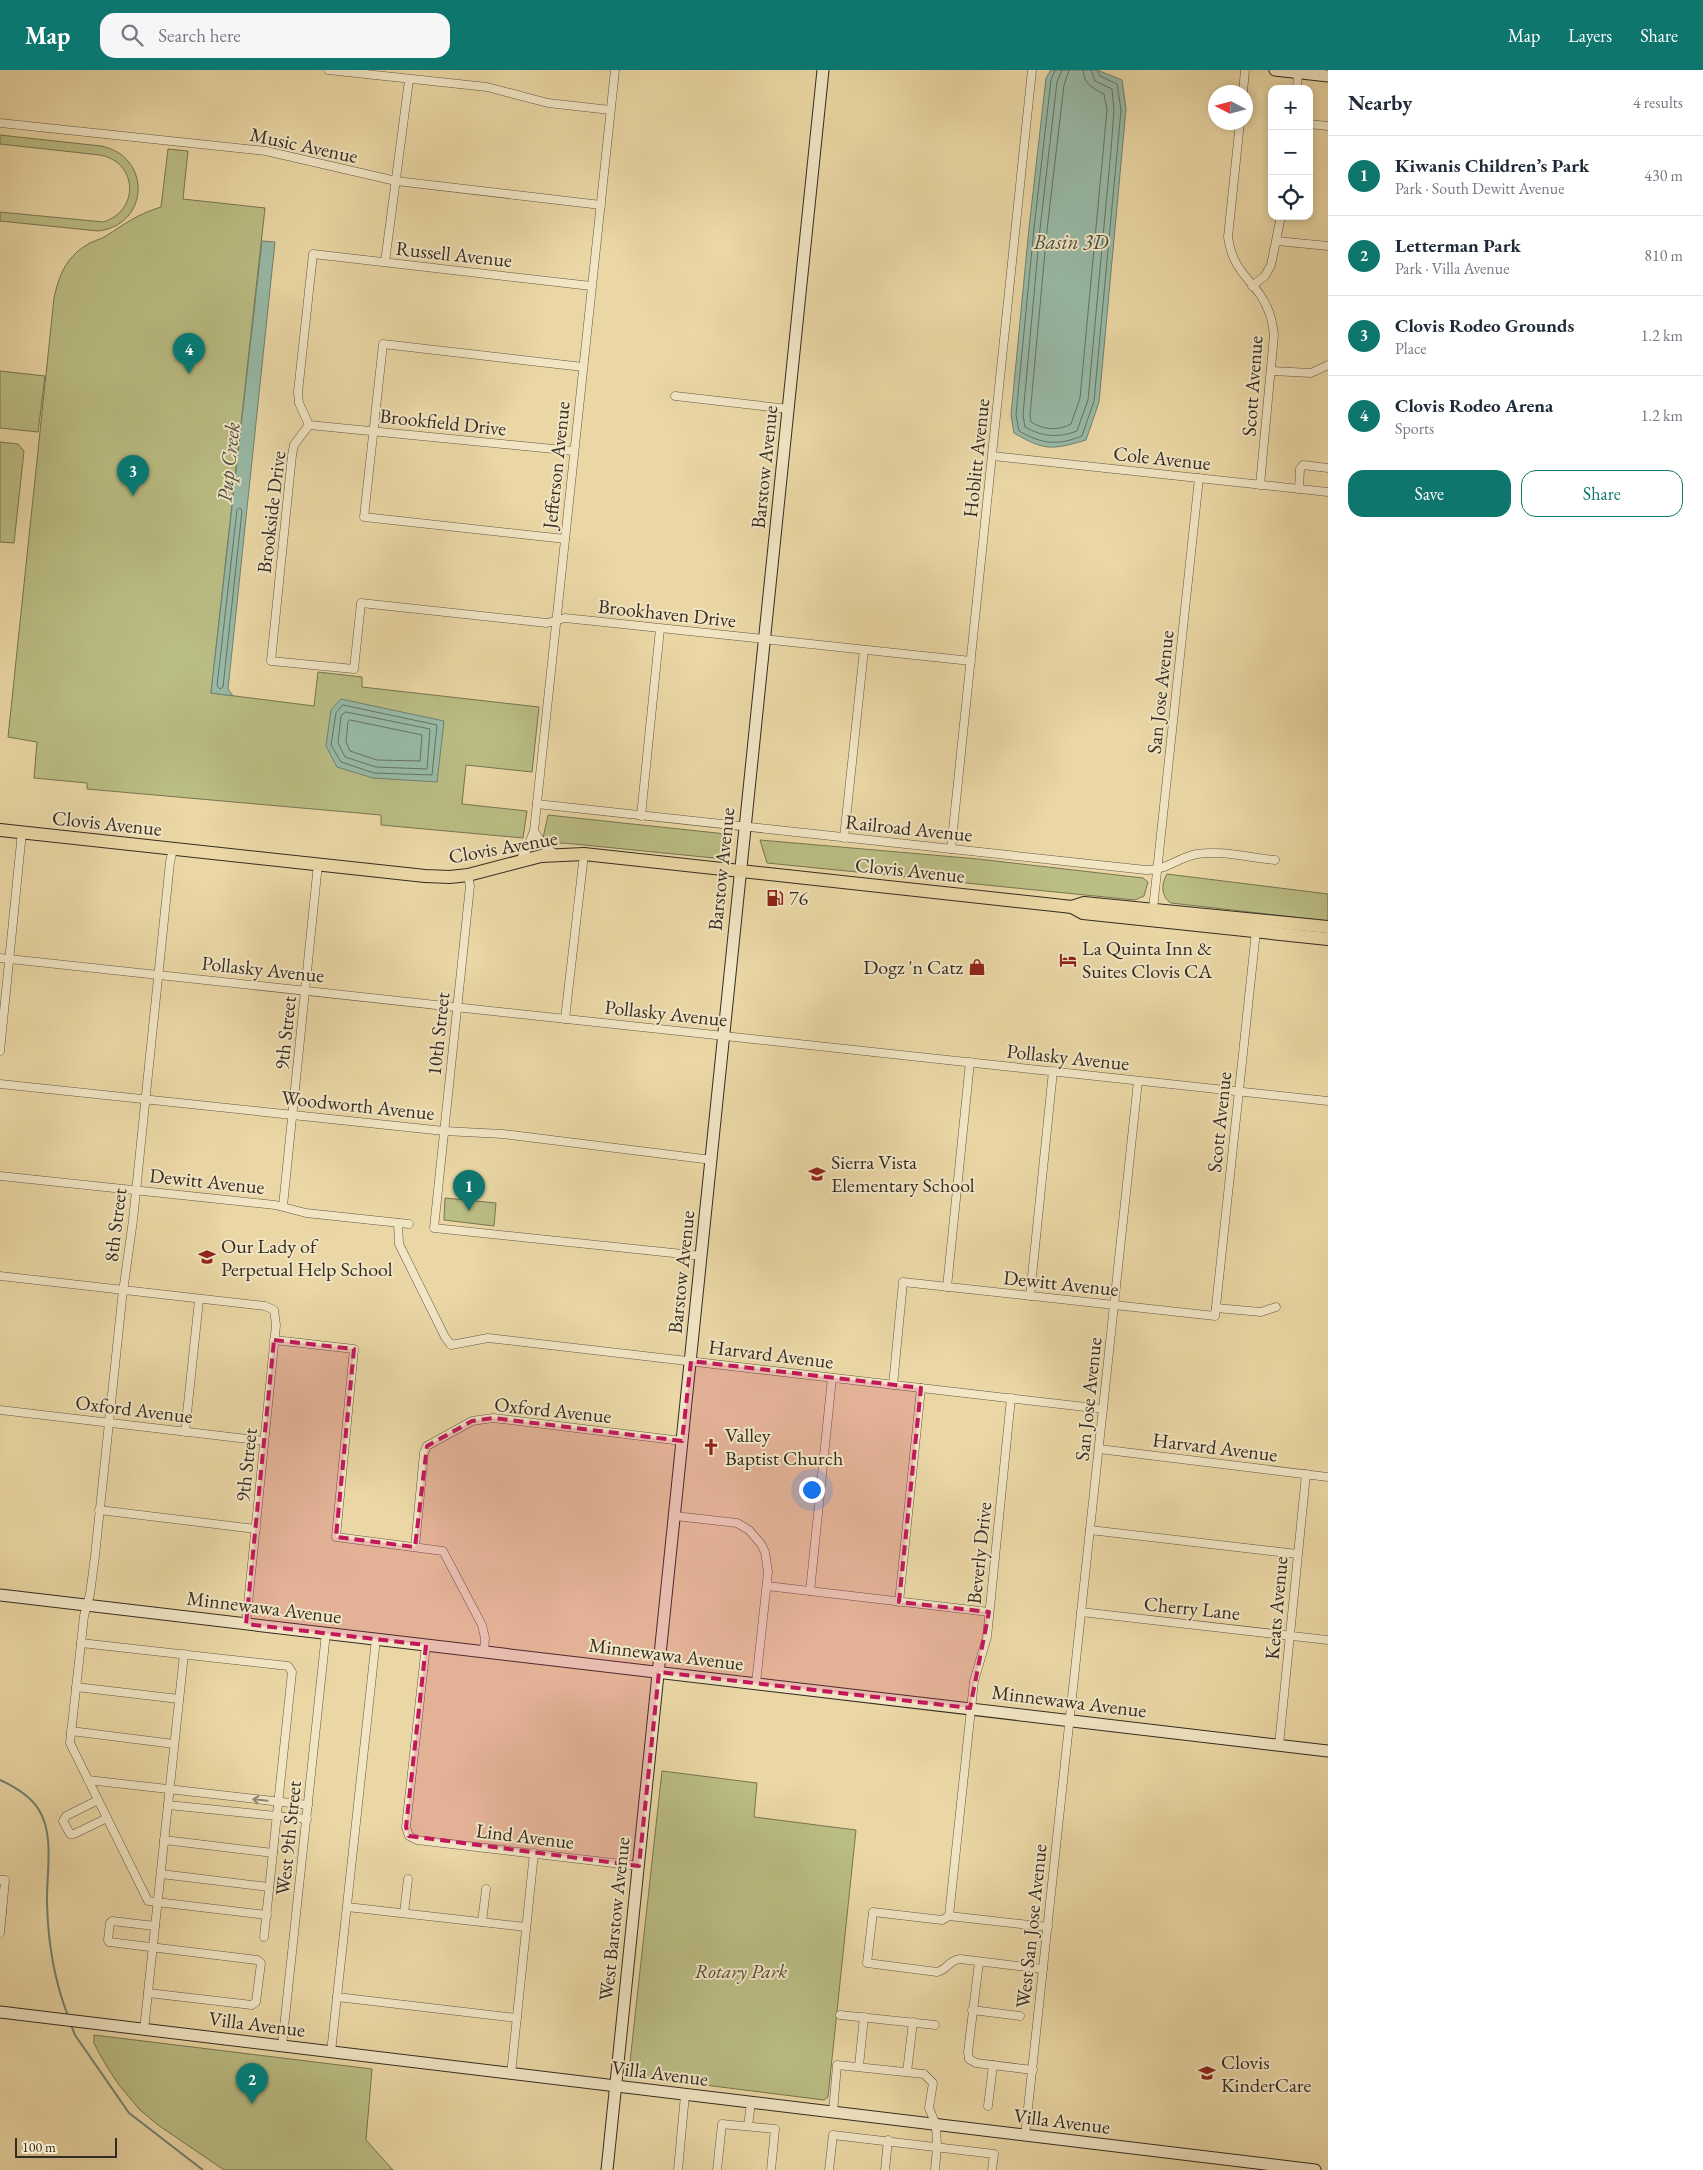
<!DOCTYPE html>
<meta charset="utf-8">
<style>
body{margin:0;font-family:"EB Garamond",serif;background:#f6f6f7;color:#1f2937}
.controls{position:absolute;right:15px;top:15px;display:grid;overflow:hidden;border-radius:10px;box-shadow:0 2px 8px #0003}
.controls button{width:45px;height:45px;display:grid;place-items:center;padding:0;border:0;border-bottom:1px solid #e0e1e3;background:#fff;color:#1f2937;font:25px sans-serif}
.compass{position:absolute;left:1208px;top:15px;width:45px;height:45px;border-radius:50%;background:#fff;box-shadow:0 2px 8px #0003;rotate:276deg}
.scale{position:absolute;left:15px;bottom:12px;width:102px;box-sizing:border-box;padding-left:5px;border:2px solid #342b22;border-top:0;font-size:14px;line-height:18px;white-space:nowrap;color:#342b22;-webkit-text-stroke:4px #f1e5c4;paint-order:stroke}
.you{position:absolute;left:811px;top:1419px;width:18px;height:18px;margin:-12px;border:4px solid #fff;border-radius:50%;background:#1a73e8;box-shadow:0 0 0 8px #1a73e833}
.badge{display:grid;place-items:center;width:32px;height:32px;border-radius:50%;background:#0f766e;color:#fff;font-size:16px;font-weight:700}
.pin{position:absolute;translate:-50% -41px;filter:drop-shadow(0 1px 2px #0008)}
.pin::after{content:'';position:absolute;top:26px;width:18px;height:15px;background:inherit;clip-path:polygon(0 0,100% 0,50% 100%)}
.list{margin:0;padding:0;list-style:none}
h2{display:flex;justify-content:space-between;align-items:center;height:65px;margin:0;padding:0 20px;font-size:21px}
h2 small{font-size:16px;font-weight:400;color:#747a83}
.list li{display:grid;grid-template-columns:32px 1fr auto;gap:15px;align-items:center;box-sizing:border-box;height:80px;padding:0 20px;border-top:1px solid #e0e1e3}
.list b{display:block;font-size:19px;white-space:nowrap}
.list p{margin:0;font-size:16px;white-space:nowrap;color:#747a83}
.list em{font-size:16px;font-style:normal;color:#747a83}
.actions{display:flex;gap:10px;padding:15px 20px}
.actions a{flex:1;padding:11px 0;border:1px solid #0f766e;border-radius:15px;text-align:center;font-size:18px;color:#0f766e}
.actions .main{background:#0f766e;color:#fff}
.icon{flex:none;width:28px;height:28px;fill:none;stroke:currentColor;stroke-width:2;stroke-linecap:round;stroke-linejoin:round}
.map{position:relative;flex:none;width:1328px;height:2100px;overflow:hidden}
header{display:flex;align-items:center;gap:30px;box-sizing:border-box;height:70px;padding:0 25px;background:#0f766e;color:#fff}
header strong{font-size:24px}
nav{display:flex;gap:28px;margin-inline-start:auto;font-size:18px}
.search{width:350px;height:45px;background:#f6f6f7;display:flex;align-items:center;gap:12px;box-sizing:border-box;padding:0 18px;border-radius:15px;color:#747a83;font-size:19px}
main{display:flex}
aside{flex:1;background:#fff}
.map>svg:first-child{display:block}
</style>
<header>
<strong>Map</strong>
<div class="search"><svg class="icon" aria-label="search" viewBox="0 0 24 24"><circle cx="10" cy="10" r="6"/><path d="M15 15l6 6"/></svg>Search here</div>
<nav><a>Map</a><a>Layers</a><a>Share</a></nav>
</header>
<main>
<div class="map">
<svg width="1328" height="2100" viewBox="0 0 1328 2100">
<rect width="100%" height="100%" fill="#ead7a5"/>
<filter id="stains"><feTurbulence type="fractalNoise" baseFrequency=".004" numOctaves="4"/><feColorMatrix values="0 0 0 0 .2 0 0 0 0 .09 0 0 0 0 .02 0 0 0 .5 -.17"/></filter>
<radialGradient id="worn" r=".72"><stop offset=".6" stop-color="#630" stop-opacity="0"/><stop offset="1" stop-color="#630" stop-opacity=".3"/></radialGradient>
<g fill="#babd84" stroke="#777453">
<path d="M0,65l101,11c51,10 49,79 -3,85l-98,-10v-9l103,10c37,-11 35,-60 -3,-67l-100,-11z"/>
<path d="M168,79l20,2 -5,48 82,9 -54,485 103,13 4,-34 44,5v10l177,20 -7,65 -66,-7 -4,39 65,7 -4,27 -142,-13v-10l-294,-26v-6l-53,-5 3,-36 -29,-5 46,-439c5,-22 11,-39 31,-52 6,-5 15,-6 21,-10 20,-13 32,-22 55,-29z"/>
<path d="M0,301l45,5 -7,56 -38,-4z"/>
<path d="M0,372l18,2 6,7 -10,92 -14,-1z"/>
<path d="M548,745l178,19 4,10 -6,15 -160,-16 -11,1 -10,-6z"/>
<path d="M760,770l218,19 165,19 5,4 -4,14 -9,4 -368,-37z"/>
<path d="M1167,804l161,20v27l-157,-18c-10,-6 -10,-19 -4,-29z"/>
<path d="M445,1128l51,5 -2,23 -50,-6z"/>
<path d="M662,1701l95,12 -3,34 102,13 -28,267 -4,3 -191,-24 -4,-5z"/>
<path d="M94,1965l278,34 -6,71 27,30h-169l-66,-45 -18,-15 -21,-25 -10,-15 -10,-17 -5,-10z"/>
</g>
<g fill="#98baa7" stroke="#708172">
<path d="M1051,0h46l25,10 4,29 -27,293 -13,38c-34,10 -41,11 -72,-7l-3,-18 18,-187 17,-150z"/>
<path d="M262,171l13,1 -47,447 5,7 -22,-3z"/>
<path d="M341,629l103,22 -7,61 -64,-4 -36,-11 -11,-21 5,-36z"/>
</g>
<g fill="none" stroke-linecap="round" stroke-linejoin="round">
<g stroke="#667264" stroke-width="1">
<path d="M1055,0l-4,10 -17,148 -18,187 3,16c23,13 38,15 63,5l12,-35 27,-291 -4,-26 -17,-8 -3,-6"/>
<path d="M1062,0l-5,12 -17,147 -17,186 2,12c18,10 33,11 52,4l11,-31 23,-250 3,-40 -2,-21 -17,-8 -4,-11"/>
<path d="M1069,0l-5,15 -17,145 -17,185 1,7c13,8 27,9 40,2l9,-26 27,-288 -3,-16c-11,-6 -20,-9 -21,-24"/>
<path d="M240,438l2,3 -19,176 -3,2 -3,-3 20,-176z"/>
<path d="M343,635l94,20 -5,50 -58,-2 -33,-11 -10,-17 5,-32z"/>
<path d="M346,642l84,17 -3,40 -51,-2 -31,-10 -7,-14 3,-27z"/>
<path d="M350,650l72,15 -2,26 -43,-1 -27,-9 -4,-9 2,-20z"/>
</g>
<g stroke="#708172" stroke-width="2">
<path d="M0,1710c13,6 31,17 39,30 16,26 7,65 8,94 1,38 7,76 21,112"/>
<path d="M71,1955l4,10 54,78 74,57"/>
</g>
<g stroke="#625643" stroke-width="9">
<g id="minor">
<path d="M328,0l159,17 61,16 62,7"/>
<path d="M1297,19l1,-16"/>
<path d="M1243,22l2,-22"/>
<path d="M1240,52l-12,115c5,39 30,44 41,75 3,7 4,15 5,23l-14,150"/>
<path d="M0,53l266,28 130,30 205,24"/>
<path d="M1309,54l19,2"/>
<path d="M1277,171l51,5"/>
<path d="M385,192l24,-182"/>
<path d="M591,216l-278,-32 -15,138 1,11 10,22 -15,20 -2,10 -21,206 83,8 7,-66 186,20 18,-5 406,43"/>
<path d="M1252,216l13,-10 6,-11 10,-49"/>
<path d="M1272,301l39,2 17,-8"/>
<path d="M675,326l114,13"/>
<path d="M309,355l265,26"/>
<path d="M993,386l335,36"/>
<path d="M1299,419l1,-20 3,-4 25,3"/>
<path d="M565,469l-201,-22 19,-173 200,23"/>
<path d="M537,734l609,66c19,1 33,-13 51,-16 25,-4 53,4 78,6"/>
<path d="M641,746l19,-187"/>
<path d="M534,761l10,15 11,8"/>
<path d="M844,768l20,-188"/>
<path d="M173,779l-3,13 -37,358 -11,79 -27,257 -5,38 -6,22 -14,127 78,158 119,14"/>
<path d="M951,779l81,-779"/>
<path d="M520,790l6,-9 8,-20 81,-761"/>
<path d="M468,805l2,11 -36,342 268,28"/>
<path d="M1153,839l46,-431"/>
<path d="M0,888l1328,143"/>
<path d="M565,949l19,-165"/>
<path d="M0,981l22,-219"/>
<path d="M0,1014l444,47 59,3 209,26"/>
<path d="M0,1106l275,29 31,8 103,11"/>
<path d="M283,1136l35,-342"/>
<path d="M398,1153l1,21 46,93 6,8 37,-7 615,71"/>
<path d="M0,1206l265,30 9,4 2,15 -30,299"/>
<path d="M947,1217l23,-225"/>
<path d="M1030,1226l23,-225"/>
<path d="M1216,1238l45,4 15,-5"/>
<path d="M274,1270l80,9 -18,188 107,14 39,74 3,13 -1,14"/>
<path d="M893,1315l10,-103 312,34 41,-385"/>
<path d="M0,1340l264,31"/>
<path d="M185,1362l14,-132"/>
<path d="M1099,1379l229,28"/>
<path d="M99,1440l157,19"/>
<path d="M675,1446l62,7 12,7 12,14 4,8 3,20 -12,111"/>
<path d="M1090,1460l207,24"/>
<path d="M415,1477l9,-94 3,-7 45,-25 21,-3 189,23"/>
<path d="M767,1516l222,26"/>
<path d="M810,1521l22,-213"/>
<path d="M899,1532l22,-214"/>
<path d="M1081,1542l247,28"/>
<path d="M81,1573l207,23 4,6 -28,265"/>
<path d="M426,1575l-20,182 3,9 8,4 222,26"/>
<path d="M76,1617l103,12"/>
<path d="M71,1661l103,13"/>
<path d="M1279,1675l27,-271"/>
<path d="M88,1710l220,25"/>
<path d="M98,1730l-32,16 -3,5 7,13h4l33,-16"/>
<path d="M168,1735l139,14"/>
<path d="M164,1770l109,13"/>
<path d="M161,1804l108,13"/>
<path d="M0,1810h5l-3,32"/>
<path d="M347,1837l179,20"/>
<path d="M0,1842h2l-2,21"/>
<path d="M404,1843l4,-34"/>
<path d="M949,1846l25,-235 13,-44 24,-239"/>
<path d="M949,1846l-7,4 -69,-8 -6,51 70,9c10,-2 12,-12 23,-13l83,10"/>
<path d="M949,1846l99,11"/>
<path d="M482,1852l4,-33"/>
<path d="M979,1892l-11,90 1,7 7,4 57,7"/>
<path d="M148,1923l104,12 4,-3 5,-39 -4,-3 -148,-18 -1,-2 2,-17 2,-2 43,5"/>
<path d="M337,1927l180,21"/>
<path d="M972,1940l48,6"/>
<path d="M840,1945l95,10"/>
<path d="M144,1960l40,-376"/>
<path d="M282,1976l44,-413"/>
<path d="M331,1982l45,-413"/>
<path d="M859,1996l5,-49"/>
<path d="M907,2002l6,-50"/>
<path d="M511,2004l23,-221"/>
<path d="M988,2036l5,-41"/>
<path d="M833,2042l4,-47 87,9 9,9 -4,25 7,17 1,22 -2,23"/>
<path d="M748,2056l3,-23"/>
<path d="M1025,2066l113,-1055"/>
<path d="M678,2100l7,-75"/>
<path d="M717,2100l5,-46 53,5 -4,41"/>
<path d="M829,2100l4,-35 161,19 -2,16"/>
<path d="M885,2100l3,-30"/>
</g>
</g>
<g stroke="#342b22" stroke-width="13">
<g id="secondary">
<path d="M1275,0l53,6"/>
<path d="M0,1525l1328,156"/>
<path d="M0,1942l1315,158"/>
<path d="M607,2100l216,-2100"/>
</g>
</g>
<g stroke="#342b22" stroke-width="14">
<g id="primary">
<path d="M0,760l425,46 25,1 18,-2 73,-19 43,-2 470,51 18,2 12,-4 244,24"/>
<path d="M1072,837l11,6 245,26"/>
</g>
</g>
<use href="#minor" stroke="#f1e5c4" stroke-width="8"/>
<use href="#secondary" stroke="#f1e5c4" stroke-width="11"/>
<use href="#primary" stroke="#ead7a5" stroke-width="12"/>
</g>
<defs><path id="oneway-shaft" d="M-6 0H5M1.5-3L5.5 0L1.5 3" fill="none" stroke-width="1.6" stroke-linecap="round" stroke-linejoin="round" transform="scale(1.25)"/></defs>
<use stroke="#928873" href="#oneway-shaft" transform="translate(260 1730) rotate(-174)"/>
<path fill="#c2185b" fill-opacity="0.2" stroke="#c2185b" stroke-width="4" stroke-dasharray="10 6" stroke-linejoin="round" d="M274,1270l80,9 -18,188 79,10 12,-101 45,-25 21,-3 189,23 9,-80 230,27 -22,214 90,10 -19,96 -311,-36 -20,194 -230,-30 -3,-9 20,-182 -180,-21z"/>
<defs>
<g id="fuel-bare" transform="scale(1.35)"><path d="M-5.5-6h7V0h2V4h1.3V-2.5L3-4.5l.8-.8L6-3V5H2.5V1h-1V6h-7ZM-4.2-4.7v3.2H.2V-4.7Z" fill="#8f2418" stroke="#f1e5c4" stroke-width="2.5" paint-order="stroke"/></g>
<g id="hotel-bare" transform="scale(1.35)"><path d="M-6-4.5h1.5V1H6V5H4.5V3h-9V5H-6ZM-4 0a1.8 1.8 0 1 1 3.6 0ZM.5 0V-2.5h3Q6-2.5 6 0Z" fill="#8f2418" stroke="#f1e5c4" stroke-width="2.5" paint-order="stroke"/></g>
<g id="shop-bare" transform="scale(1.35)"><path d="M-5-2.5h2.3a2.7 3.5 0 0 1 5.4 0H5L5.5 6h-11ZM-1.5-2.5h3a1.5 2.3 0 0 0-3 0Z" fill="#8f2418" stroke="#f1e5c4" stroke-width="2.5" paint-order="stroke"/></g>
<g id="school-bare" transform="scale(1.35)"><path d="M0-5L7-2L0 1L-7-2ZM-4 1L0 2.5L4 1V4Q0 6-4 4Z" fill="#8f2418" stroke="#f1e5c4" stroke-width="2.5" paint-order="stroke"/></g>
<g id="church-bare" transform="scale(1.35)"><path d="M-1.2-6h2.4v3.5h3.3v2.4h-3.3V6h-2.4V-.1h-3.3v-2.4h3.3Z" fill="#8f2418" stroke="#f1e5c4" stroke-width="2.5" paint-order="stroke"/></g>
</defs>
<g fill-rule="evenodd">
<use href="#fuel-bare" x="775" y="828"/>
<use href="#hotel-bare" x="1068" y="890"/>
<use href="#shop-bare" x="977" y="897"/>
<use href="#school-bare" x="817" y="1104"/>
<use href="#school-bare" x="207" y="1187"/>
<use href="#church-bare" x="711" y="1377"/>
<use href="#school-bare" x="1207" y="2003"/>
</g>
<g text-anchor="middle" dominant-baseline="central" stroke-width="4" stroke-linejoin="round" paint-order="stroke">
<g font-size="20" fill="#342b22" stroke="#f1e5c4">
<text transform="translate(304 75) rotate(12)">Music Avenue</text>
<text transform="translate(454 184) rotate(6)">Russell Avenue</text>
<text transform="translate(1252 316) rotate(-86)">Scott Avenue</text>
<text transform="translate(443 352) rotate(6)">Brookfield Drive</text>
<text transform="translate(976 388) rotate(-84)">Hoblitt Avenue</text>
<text transform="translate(1162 388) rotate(6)">Cole Avenue</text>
<text transform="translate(556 395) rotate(-84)">Jefferson Avenue</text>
<text transform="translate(764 397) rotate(-84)">Barstow Avenue</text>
<text transform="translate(271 442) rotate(-83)">Brookside Drive</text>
<text transform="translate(667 543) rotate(6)">Brookhaven Drive</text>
<text transform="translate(1160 622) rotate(-84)">San Jose Avenue</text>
<text transform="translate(107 753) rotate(6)">Clovis Avenue</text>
<text transform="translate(909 758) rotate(6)">Railroad Avenue</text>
<text transform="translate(503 777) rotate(-10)">Clovis Avenue</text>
<text transform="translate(721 799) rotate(-84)">Barstow Avenue</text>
<text transform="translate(910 800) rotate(6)">Clovis Avenue</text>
<text transform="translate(263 899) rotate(6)">Pollasky Avenue</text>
<text transform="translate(666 943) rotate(6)">Pollasky Avenue</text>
<text transform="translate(285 963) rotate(-84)">9th Street</text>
<text transform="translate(438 964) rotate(-84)">10th Street</text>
<text transform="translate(1068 987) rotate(6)">Pollasky Avenue</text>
<text transform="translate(358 1035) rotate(6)">Woodworth Avenue</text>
<text transform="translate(1219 1052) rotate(-84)">Scott Avenue</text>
<text transform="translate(207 1111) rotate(6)">Dewitt Avenue</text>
<text transform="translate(115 1155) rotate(-83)">8th Street</text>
<text transform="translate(681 1202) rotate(-84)">Barstow Avenue</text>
<text transform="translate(1061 1213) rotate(6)">Dewitt Avenue</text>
<text transform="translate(771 1284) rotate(7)">Harvard Avenue</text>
<text transform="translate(1088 1329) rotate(-84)">San Jose Avenue</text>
<text transform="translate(134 1339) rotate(7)">Oxford Avenue</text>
<text transform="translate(553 1340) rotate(6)">Oxford Avenue</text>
<text transform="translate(1215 1377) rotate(7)">Harvard Avenue</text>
<text transform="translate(246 1395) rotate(-84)">9th Street</text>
<text transform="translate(979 1483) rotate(-84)">Beverly Drive</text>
<text transform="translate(264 1537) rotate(7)">Minnewawa Avenue</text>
<text transform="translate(1192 1538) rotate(6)">Cherry Lane</text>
<text transform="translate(1276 1538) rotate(-85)">Keats Avenue</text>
<text transform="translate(666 1584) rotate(7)">Minnewawa Avenue</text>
<text transform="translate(1069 1631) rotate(7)">Minnewawa Avenue</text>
<text transform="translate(525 1766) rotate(7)">Lind Avenue</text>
<text transform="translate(288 1768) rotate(-84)">West 9th Street</text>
<text transform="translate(614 1849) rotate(-84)">West Barstow Avenue</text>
<text transform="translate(1031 1856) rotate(-84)">West San Jose Avenue</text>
<text transform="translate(257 1954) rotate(7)">Villa Avenue</text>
<text transform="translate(660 2003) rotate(7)">Villa Avenue</text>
<text transform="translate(1062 2051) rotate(7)">Villa Avenue</text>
</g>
<g font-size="20" fill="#342b22" stroke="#f1e5c4" text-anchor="start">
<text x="789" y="828">76</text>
<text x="1082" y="878">La Quinta Inn &amp;<tspan x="1082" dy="23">Suites Clovis CA</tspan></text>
<text x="963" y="897" text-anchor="end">Dogz 'n Catz</text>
<text x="831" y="1092">Sierra Vista<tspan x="831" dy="23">Elementary School</tspan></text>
<text x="221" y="1176">Our Lady of<tspan x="221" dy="23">Perpetual Help School</tspan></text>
<text x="725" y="1365">Valley<tspan x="725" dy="23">Baptist Church</tspan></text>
<text x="1221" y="1992">Clovis<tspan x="1221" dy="23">KinderCare</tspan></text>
</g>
<g font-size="20" font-style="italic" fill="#4f4836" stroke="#f1e5c4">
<text x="741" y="1901">Rotary Park</text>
</g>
<g font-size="21" font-style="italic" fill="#4d4f43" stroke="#f1e5c4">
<text x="1071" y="171">Basin 3D</text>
<text transform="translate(228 392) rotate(-84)">Pup Creek</text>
</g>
</g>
<rect width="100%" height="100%" filter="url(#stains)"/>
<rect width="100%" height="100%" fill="url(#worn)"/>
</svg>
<div class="controls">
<button>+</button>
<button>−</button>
<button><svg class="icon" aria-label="locate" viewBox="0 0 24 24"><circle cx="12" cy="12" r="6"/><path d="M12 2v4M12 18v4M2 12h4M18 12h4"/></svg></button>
</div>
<svg class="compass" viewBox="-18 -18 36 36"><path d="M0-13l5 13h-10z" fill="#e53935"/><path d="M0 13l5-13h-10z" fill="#747a83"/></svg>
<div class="scale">100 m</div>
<div class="you"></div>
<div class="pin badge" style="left:469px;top:1141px">1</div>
<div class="pin badge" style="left:252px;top:2034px">2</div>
<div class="pin badge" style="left:133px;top:426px">3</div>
<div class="pin badge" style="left:189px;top:304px">4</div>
</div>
<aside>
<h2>Nearby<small>4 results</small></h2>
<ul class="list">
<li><span class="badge">1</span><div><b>Kiwanis Children’s Park</b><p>Park · South Dewitt Avenue</p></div><em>430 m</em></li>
<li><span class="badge">2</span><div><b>Letterman Park</b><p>Park · Villa Avenue</p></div><em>810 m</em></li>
<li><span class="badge">3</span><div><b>Clovis Rodeo Grounds</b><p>Place</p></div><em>1.2 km</em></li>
<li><span class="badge">4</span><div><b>Clovis Rodeo Arena</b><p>Sports</p></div><em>1.2 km</em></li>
</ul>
<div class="actions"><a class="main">Save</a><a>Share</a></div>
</aside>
</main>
